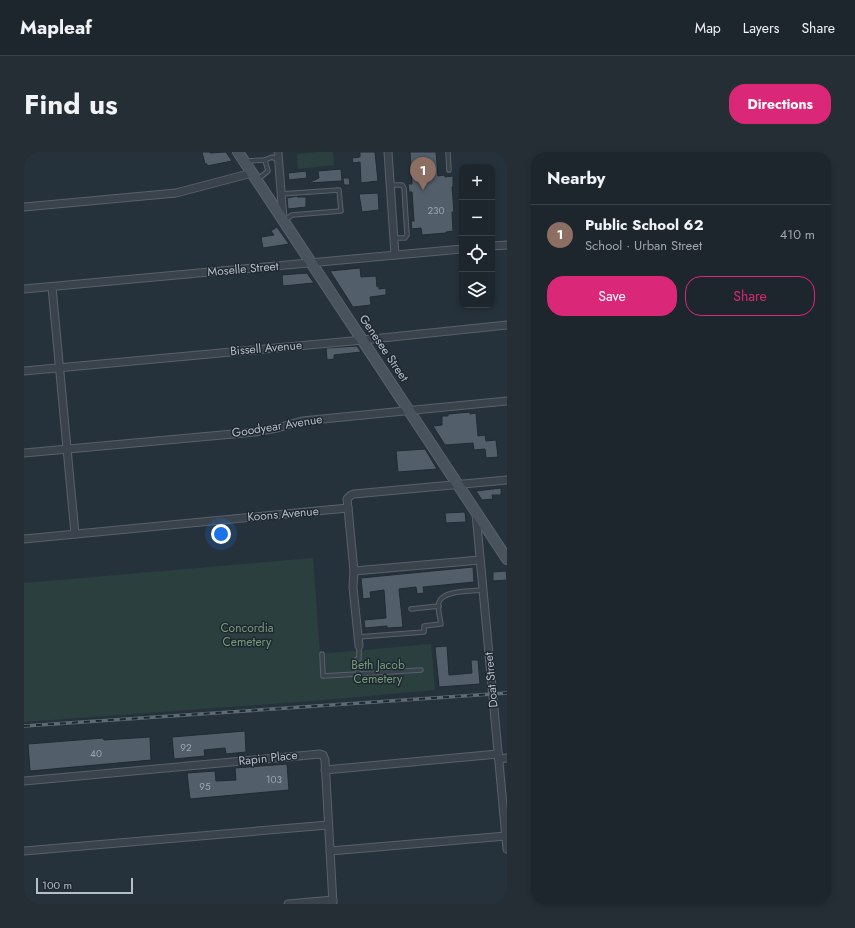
<!DOCTYPE html>
<meta charset="utf-8">
<style>
body{margin:0;font-family:Jost,sans-serif;background:#252e34;color:#f1f3f6}
.controls{position:absolute;right:12px;top:12px;display:grid;overflow:hidden;border-radius:8px;box-shadow:0 2px 6px #0003}
.controls button{width:36px;height:36px;display:grid;place-items:center;padding:0;border:0;border-bottom:1px solid #3a4348;background:#1c262c;color:#f1f3f6;font:20px sans-serif}
.scale{position:absolute;left:12px;bottom:10px;width:97px;box-sizing:border-box;padding-left:4px;border:2px solid #b5bec7;border-top:0;font-size:11px;line-height:14px;white-space:nowrap;color:#b5bec7;-webkit-text-stroke:3px #1f2831;paint-order:stroke}
.you{position:absolute;left:197px;top:382px;width:14px;height:14px;margin:-10px;border:3px solid #fff;border-radius:50%;background:#1a73e8;box-shadow:0 0 0 6px #1a73e833}
.badge{display:grid;place-items:center;width:26px;height:26px;border-radius:50%;background:#db2777;color:#fff;font-size:13px;font-weight:700}
.pin{position:absolute;translate:-50% -33px;filter:drop-shadow(0 1px 2px #0008)}
.pin::after{content:'';position:absolute;top:21px;width:14px;height:12px;background:inherit;clip-path:polygon(0 0,100% 0,50% 100%)}
.list{margin:0;padding:0;list-style:none}
h2{display:flex;justify-content:space-between;align-items:center;height:52px;margin:0;padding:0 16px;font-size:17px}
h2 small{font-size:13px;font-weight:400;color:#a0a5a9}
.list li{display:grid;grid-template-columns:26px 1fr auto;gap:12px;align-items:center;box-sizing:border-box;height:60px;padding:0 16px;border-top:1px solid #3a4348}
.list b{display:block;font-size:15px;white-space:nowrap}
.list p{margin:0;font-size:13px;white-space:nowrap;color:#a0a5a9}
.list em{font-size:13px;font-style:normal;color:#a0a5a9}
.actions{display:flex;gap:8px;padding:12px 16px}
.actions a{flex:1;padding:9px 0;border:1px solid #db2777;border-radius:16px;text-align:center;font-size:14px;color:#db2777}
.actions .main{background:#db2777;color:#fff}
.icon{flex:none;width:22px;height:22px;fill:none;stroke:currentColor;stroke-width:2;stroke-linecap:round;stroke-linejoin:round}
.map{position:relative;flex:none;width:483px;height:752px;overflow:hidden;border-radius:16px}
header{display:flex;align-items:center;gap:24px;box-sizing:border-box;height:56px;padding:0 20px;background:#1c262c;border-bottom:1px solid #3a4348}
header strong{font-size:19px}
nav{display:flex;gap:22px;margin-inline-start:auto;font-size:14px}
.intro{display:flex;align-items:center;justify-content:space-between;box-sizing:border-box;height:96px;padding:0 24px}
h1{margin:0;font-size:28px}
.button{padding:10px 18px;border-radius:16px;background:#db2777;color:#fff;font-size:14px;font-weight:700}
main{display:flex;gap:24px;padding:0 24px}
aside{flex:1;background:#1c262c;border-radius:16px;box-shadow:0 2px 6px #0003}
.map>svg:first-child{display:block}
</style>
<header>
<strong>Mapleaf</strong>
<nav><a>Map</a><a>Layers</a><a>Share</a></nav>
</header>
<div class="intro"><h1>Find us</h1><a class="button">Directions</a></div>
<main>
<div class="map">
<svg width="483" height="752" viewBox="0 0 483 752">
<rect width="100%" height="100%" fill="#26323b"/>
<g fill="#2b403e">
<path d="M294,0h15l1,13 -36,4 -1,-15z"/>
<path d="M289,406l7,96 111,-10 4,46 -111,10 -300,22v-139z"/>
</g>
<g fill="#525e69" stroke="#212a33">
<path d="M178,0h8v1l16,-1 6,9 -25,5v-2h-2z"/>
<path d="M336,0h15l3,29 -17,2 -1,-21 -7,1 -1,-5 8,-1z"/>
<path d="M386,0h26l2,24 7,-1v2l8,-1v10l-1,1 2,25h-2l1,19 -7,1v1l-24,2 -1,-7 -9,1 -1,-8h3l-2,-29h-3l-1,-8h4z"/>
<path d="M317,17l1,12 -34,2 11,-5 -1,-7z"/>
<path d="M282,19l1,7 -18,2 -1,-7z"/>
<path d="M319,26h6l1,7h-6z"/>
<path d="M354,41l1,17 -17,2 -3,-18z"/>
<path d="M273,44v1h9v10l-18,2 -1,-11z"/>
<path d="M253,75l12,17 -26,4 -2,-11 13,-2 -3,-4z"/>
<path d="M336,116l1,9 15,-1 1,11 2,-1v3l7,-1v7l-16,2 1,8 -18,2 -23,-36z"/>
<path d="M283,121l7,10 -31,3 -1,-11z"/>
<path d="M333,194l4,6 -27,3v4l-7,1 -1,-12z"/>
<path d="M446,260v2l6,-1 2,23 7,-1 1,6 10,-1 2,17 -12,1 -1,-9 -11,1 -1,-7 -28,2 -12,-19 9,-1v-9h6v-2z"/>
<path d="M401,297l12,20 -39,3 -2,-21z"/>
<path d="M477,336v7h-9l1,4 -11,1 -6,-9z"/>
<path d="M441,360l1,10 -20,1 -1,-10z"/>
<path d="M449,415l1,15 -51,5 1,6 -7,1 -1,-7 -17,2 4,38 -16,1v-2l-22,2 -1,-8 22,-2 -2,-28 -14,2 1,6 -8,1 -2,-21z"/>
<path d="M482,419l1,9 -14,1v-9z"/>
<path d="M423,494l2,29 23,-2 -1,-13h7l2,24 -41,3 -4,-40z"/>
<path d="M221,579l1,21 -20,2 -1,-6 -21,2 1,6 -31,3 -2,-22z"/>
<path d="M126,585l1,23 -121,11 -2,-27 75,-6 1,2z"/>
<path d="M263,612l2,26 -99,9 -3,-26 28,-2 1,10 20,-1 -1,-12z"/>
</g>
<g fill="none" stroke-linecap="round" stroke-linejoin="round">
<g stroke="#58616a" stroke-width="5.5">
<g id="service">
<path d="M424,0l1,18"/>
<path d="M223,9l18,-1 7,-3 6,3"/>
<path d="M233,28l11,-9 -3,-11"/>
<path d="M366,33h12l2,3 3,47 -2,3h-11"/>
<path d="M257,42l58,-4 2,21 -49,4 -8,6"/>
<path d="M387,457l28,-3"/>
<path d="M334,485l66,-5v-6l17,-2c-1,-6 -4,-16 -2,-22 4,-12 34,-11 44,-12"/>
<path d="M335,494v13h-2l1,15 63,-4"/>
<path d="M298,502l1,22 35,-2"/>
</g>
</g>
<g stroke="#58616a" stroke-width="9">
<g id="minor">
<path d="M254,0l5,66"/>
<path d="M364,0l7,103"/>
<path d="M0,55l152,-14 76,-20"/>
<path d="M468,94l15,-1"/>
<path d="M28,135l23,247"/>
<path d="M0,137l438,-40"/>
<path d="M0,219l339,-31 144,-15"/>
<path d="M0,301l231,-21 22,-4 25,-7 205,-20"/>
<path d="M324,356l6,63 -1,16 6,59"/>
<path d="M452,362l31,335"/>
<path d="M0,387l324,-31 -1,-9 4,-4 3,-1 153,-14"/>
<path d="M330,419l126,-11"/>
<path d="M475,607l8,-1"/>
<path d="M301,618l173,-16"/>
<path d="M0,629l296,-27 3,1 2,5 8,144"/>
<path d="M0,699l304,-26"/>
<path d="M306,699l176,-15"/>
<path d="M264,752l45,-4"/>
</g>
</g>
<g stroke="#58616a" stroke-width="12">
<path id="secondary" d="M214,0l269,407"/>
</g>
<use href="#service" stroke="#3a434c" stroke-width="3.5"/>
<use href="#minor" stroke="#3a434c" stroke-width="7"/>
<use href="#secondary" stroke="#48535e" stroke-width="10"/>
<g stroke="#5e6a74" stroke-width="3.5">
<path id="rail" d="M0,574l483,-33"/>
</g>
<use href="#rail" stroke="#1f2831" stroke-width="2" stroke-dasharray="6" stroke-linecap="butt"/>
</g>
<g text-anchor="middle" dominant-baseline="central" stroke-width="3" stroke-linejoin="round" paint-order="stroke">
<g font-size="10" fill="#9ca6b0">
<text x="412" y="58">230</text>
<text x="162" y="595">92</text>
<text x="72" y="601">40</text>
<text x="250" y="627">103</text>
<text x="181" y="634">95</text>
</g>
<g font-size="12" fill="#b5bec7" stroke="#1f2831">
<text transform="translate(219 117) rotate(-5)">Moselle Street</text>
<text transform="translate(242 196) rotate(-5)">Bissell Avenue</text>
<text transform="translate(360 196) rotate(56)">Genesee Street</text>
<text transform="translate(253 274) rotate(-9)">Goodyear Avenue</text>
<text transform="translate(259 362) rotate(-5)">Koons Avenue</text>
<text transform="translate(467 528) rotate(-95)">Doat Street</text>
<text transform="translate(244 606) rotate(-6)">Rapin Place</text>
</g>
<g font-size="12" fill="#769b7a" stroke="#1f2831">
<text x="223" y="476">Concordia<tspan x="223" dy="14">Cemetery</tspan></text>
<text x="354" y="513">Beth Jacob<tspan x="354" dy="14">Cemetery</tspan></text>
</g>
</g>
</svg>
<div class="controls">
<button>+</button>
<button>−</button>
<button><svg class="icon" aria-label="locate" viewBox="0 0 24 24"><circle cx="12" cy="12" r="6"/><path d="M12 2v4M12 18v4M2 12h4M18 12h4"/></svg></button>
<button><svg class="icon" aria-label="layers" viewBox="0 0 24 24"><path d="M12 4l9 5-9 5-9-5zM3 14l9 5 9-5"/></svg></button>
</div>
<div class="scale">100 m</div>
<div class="you"></div>
<div class="pin badge" style="left:399px;top:38px;background:#8d6e63">1</div>
</div>
<aside>
<h2>Nearby<small></small></h2>
<ul class="list">
<li><span class="badge" style="background:#8d6e63">1</span><div><b>Public School 62</b><p>School · Urban Street</p></div><em>410 m</em></li>
</ul>
<div class="actions"><a class="main">Save</a><a>Share</a></div>
</aside>
</main>
